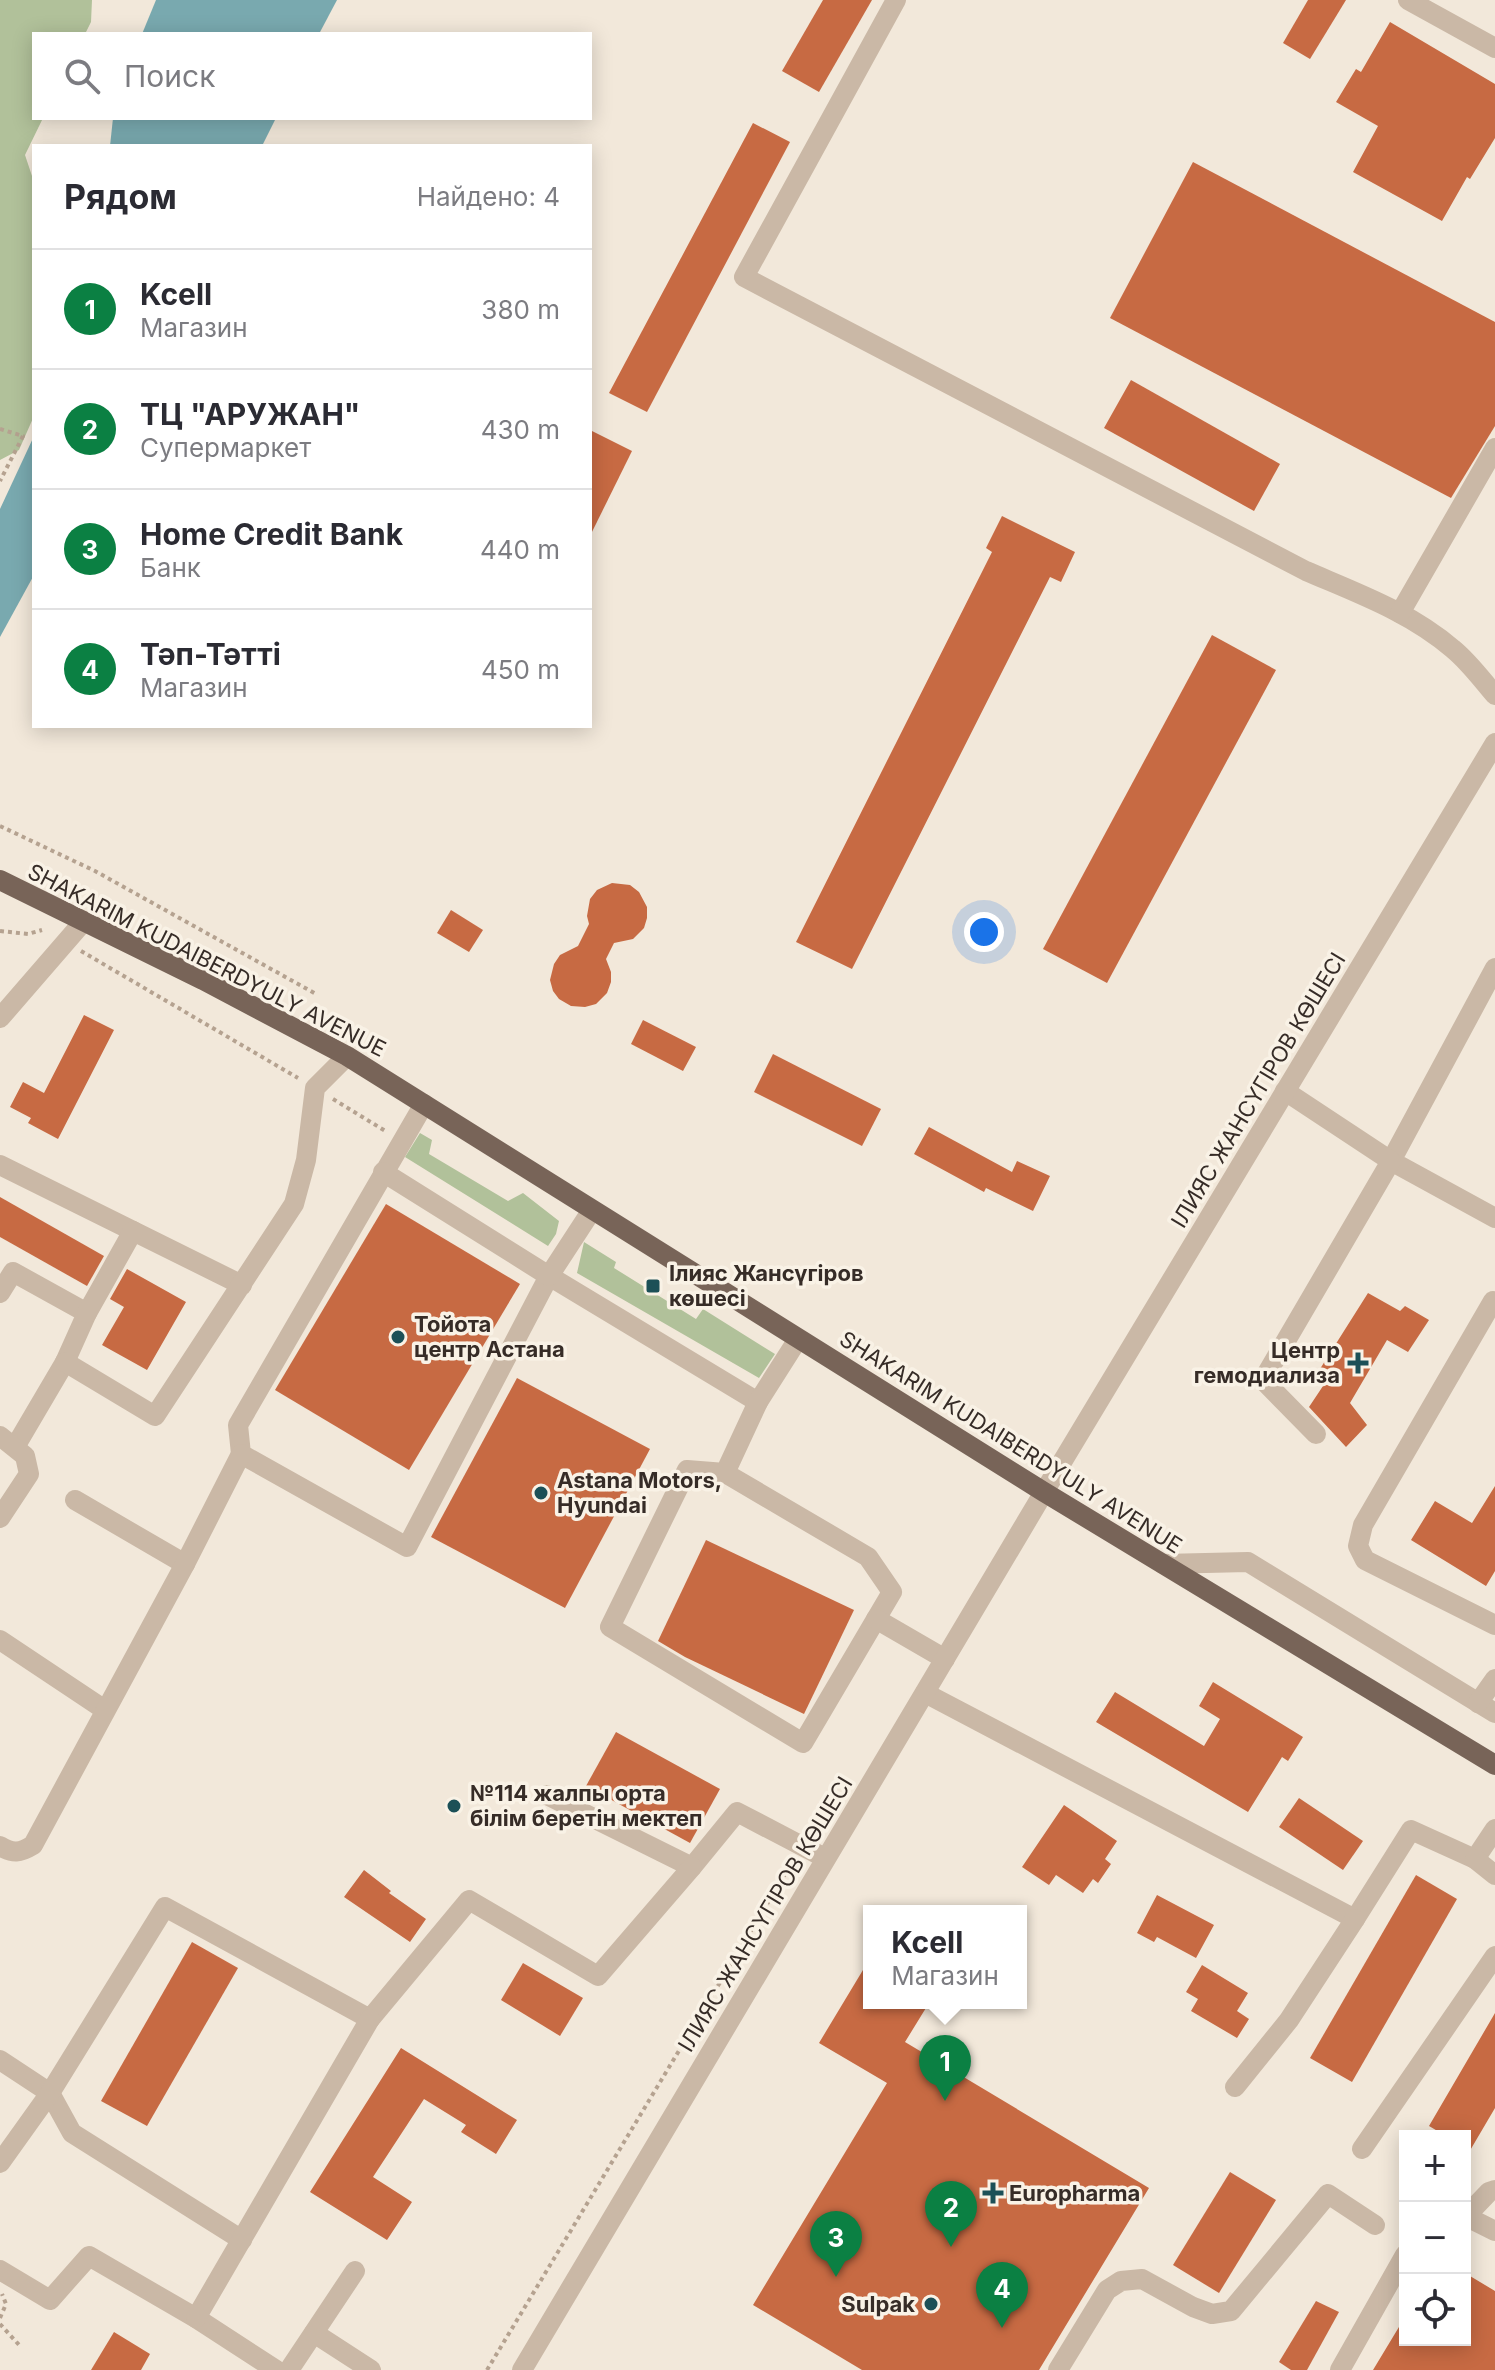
<!DOCTYPE html>
<html lang="ru">
<meta charset="utf-8">
<style>
body{margin:0;font-family:Inter,sans-serif;background:#f2f2f3;color:#2b2b33}
.controls{position:absolute;right:24px;bottom:24px;display:grid;overflow:hidden;border-radius:0px;box-shadow:0 4px 20px #0003}
.controls button{width:72px;height:72px;display:grid;place-items:center;padding:0;border:0;border-bottom:2px solid #e1e1e2;background:#fff;color:#2b2b33;font:40px sans-serif}
.you{position:absolute;left:984px;top:932px;width:28px;height:28px;margin:-20px;border:6px solid #fff;border-radius:50%;background:#1a73e8;box-shadow:0 0 0 12px #1a73e833}
.badge{display:grid;place-items:center;width:52px;height:52px;border-radius:50%;background:#0b8043;color:#fff;font-size:26px;font-weight:700}
.pin{position:absolute;translate:-50% -66px;filter:drop-shadow(0 2px 4px #0008)}
.pin::after{content:'';position:absolute;top:42px;width:28px;height:24px;background:inherit;clip-path:polygon(0 0,100% 0,50% 100%)}
.popup{position:absolute;left:863px;top:1905px;width:164px;height:104px;box-sizing:border-box;display:grid;place-content:center;border-radius:0px;background:#fff;filter:drop-shadow(0 2px 6px #0005);font-size:26px;white-space:nowrap;color:#7c7c81}
.popup b{font-size:30px;color:#2b2b33}
.popup::after{content:'';position:absolute;left:50%;top:100%;margin-left:-16px;border:16px solid transparent;border-top-color:#fff}
.list{margin:0;padding:0;list-style:none}
h2{display:flex;justify-content:space-between;align-items:center;height:104px;margin:0;padding:0 32px;font-size:34px}
h2 small{font-size:26px;font-weight:400;color:#7c7c81}
.list li{display:grid;grid-template-columns:52px 1fr auto;gap:24px;align-items:center;box-sizing:border-box;height:120px;padding:0 32px;border-top:2px solid #e1e1e2}
.list b{display:block;font-size:30px;white-space:nowrap}
.list p{margin:0;font-size:26px;white-space:nowrap;color:#7c7c81}
.list em{font-size:26px;font-style:normal;color:#7c7c81}
.icon{flex:none;width:44px;height:44px;fill:none;stroke:currentColor;stroke-width:2;stroke-linecap:round;stroke-linejoin:round}
.map{position:relative;flex:none;width:1495px;height:2370px;overflow:hidden}
.search{position:absolute;background:#fff;box-shadow:0 4px 20px #0003;left:32px;top:32px;width:560px;height:88px;display:flex;align-items:center;gap:20px;box-sizing:border-box;padding:0 28px;border-radius:0px;color:#7c7c81;font-size:30px}
.panel{position:absolute;background:#fff;box-shadow:0 4px 20px #0003;left:32px;top:144px;width:560px;height:584px;border-radius:0px}
.map>svg:first-child{display:block}
</style>
<div class="map">
<svg width="1495" height="2370" viewBox="0 0 1495 2370">
<rect width="100%" height="100%" fill="#f2e8da"/>
<g fill="#b1c19a">
<path d="M0,0h92l-1,22 -6,12h-51v84h9l-18,37 9,27v234l-15,34 -19,10z"/>
<path d="M420,1133l12,7 -3,14 79,47 15,-8 36,28 -3,13 -8,12 -143,-89z"/>
<path d="M584,1242l32,20 -2,6 82,51 7,-10 72,45 -16,24 -182,-105z"/>
</g>
<g fill="#79a9af">
<path d="M156,0h181l-18,34h-177z"/>
<path d="M113,118h163l-14,28h-152z"/>
<path d="M34,436v139l-34,62v-128z"/>
</g>
<g fill="#c76a43">
<path d="M823,0h49l-53,92 -37,-21z"/>
<path d="M1308,0h38l-36,59 -27,-16z"/>
<path d="M1390,22l105,62v54l-25,41 -3,-2 -25,44 -89,-49 25,-46 -42,-24 20,-33 5,3z"/>
<path d="M753,123l37,19 -143,270 -38,-19z"/>
<path d="M1193,162l302,160v104l-44,72 -341,-180z"/>
<path d="M1131,380l149,84 -26,47 -150,-83z"/>
<path d="M590,430l42,21 -42,85z"/>
<path d="M1002,516l73,36 -14,30 -11,-5 -198,392 -56,-27 196,-390 -6,-4z"/>
<path d="M1212,635l64,35 -169,313 -64,-34z"/>
<path d="M612,883l18,2 9,7 8,15v11l-3,10 -11,11 -19,4 -8,16 5,13v10l-4,11 -11,11 -11,3 -14,-1 -12,-7 -6,-8 -3,-11 4,-16 6,-9 18,-9 11,-22 -2,-8 3,-17 7,-9z"/>
<path d="M451,910l32,20 -14,22 -32,-19z"/>
<path d="M84,1015l30,15 -56,109 -30,-16 3,-5 -21,-11 13,-25 21,11z"/>
<path d="M643,1020l53,27 -13,24 -52,-27z"/>
<path d="M773,1054l108,55 -19,37 -108,-54z"/>
<path d="M929,1127l83,45 5,-11 33,15 -17,35 -47,-23 -2,4 -70,-38z"/>
<path d="M0,1197l104,59 -17,30 -87,-49z"/>
<path d="M386,1204l134,80 -111,186 -134,-80z"/>
<path d="M127,1269l59,33 -39,68 -45,-25 22,-38 -14,-8z"/>
<path d="M1368,1293l32,18 5,-5 24,14 -21,32 -21,-12 -37,63 17,22 -21,22 -37,-40 14,-21 -10,-6z"/>
<path d="M517,1378l133,71 -85,159 -134,-71z"/>
<path d="M1495,1486v85l-9,15 -75,-46 24,-39 37,22z"/>
<path d="M706,1540l148,70 -50,104 -119,-57 -27,-16z"/>
<path d="M1213,1682l90,55 -15,24 -6,-4 -34,55 -152,-90 19,-30 89,54 16,-27 -21,-13z"/>
<path d="M616,1732l104,57 -30,54 -104,-57z"/>
<path d="M1299,1798l64,43 -20,29 -64,-43z"/>
<path d="M1064,1805l53,36 -12,18 6,5 -13,19 -5,-4 -10,14 -27,-18 -7,10 -27,-18z"/>
<path d="M364,1870l27,21 -2,2 37,26 -16,23 -66,-45z"/>
<path d="M1416,1875l41,24 -105,183 -42,-24z"/>
<path d="M1157,1895l57,30 -18,33 -39,-21 -3,5 -17,-9z"/>
<path d="M192,1942l46,26 -91,158 -46,-25z"/>
<path d="M869,1960v43h60l-24,39 244,146 -110,182h-177l-109,-65 134,-222 -68,-40z"/>
<path d="M523,1963l60,35 -23,38 -59,-36z"/>
<path d="M1202,1965l46,28 -11,18 12,8 -12,19 -46,-27 7,-12 -12,-7z"/>
<path d="M1495,2013v95l-30,51v-23h-19l-17,-10z"/>
<path d="M401,2048l116,72 -21,34 -35,-22 5,-7 -42,-26 -51,78 39,25 -25,38 -77,-48z"/>
<path d="M1230,2172l46,28 -57,93 -46,-28z"/>
<path d="M1465,2273l30,18v79h-122l32,-53v23h60z"/>
<path d="M1316,2301l23,11 -32,58h-16l-12,-8z"/>
<path d="M114,2332l36,22 -9,16h-50z"/>
</g>
<g fill="none" stroke-linecap="round" stroke-linejoin="round">
<g stroke="#b5a290" stroke-width="4" stroke-dasharray="4 4" stroke-linecap="butt">
<path d="M0,429l23,7 -23,45"/>
<path d="M0,826l95,45 221,123"/>
<path d="M0,931l28,3 14,-4"/>
<path d="M81,951l217,127"/>
<path d="M333,1099l54,33"/>
<path d="M0,2318l6,-14 -4,-10"/>
<path d="M0,2324l20,22"/>
<path d="M487,2370l306,-509"/>
</g>
<g stroke="#cab8a6" stroke-width="20">
<path d="M896,0l-152,277 562,294c51,22 104,41 147,78 16,13 29,31 42,46"/>
<path d="M1408,0l87,48"/>
<path d="M1400,613l95,-165"/>
<path d="M1495,968l-104,193 104,57"/>
<path d="M0,1018l84,-97"/>
<path d="M1285,1091l106,70 -128,219 53,54"/>
<path d="M424,1104l-186,321 3,29 166,93 142,-271 209,126 -33,71 143,84 24,35 -89,151 -193,-116 77,-157 38,3"/>
<path d="M0,1165l242,120"/>
<path d="M383,1172l166,104 43,-66"/>
<path d="M0,1293l13,-21 74,41 -22,49 -50,85"/>
<path d="M1493,1301l-130,224 -5,21 7,14 130,65"/>
<path d="M87,1313l46,-82"/>
<path d="M65,1362l90,54 139,-212 12,-44 9,-72 32,-32"/>
<path d="M758,1402l40,-63"/>
<path d="M0,1436l25,20 4,18 -29,44"/>
<path d="M75,1500l110,64"/>
<path d="M1163,1564l85,-2 247,151"/>
<path d="M876,1619l69,40"/>
<path d="M0,1640l105,70"/>
<path d="M925,1693l430,226 56,-89 64,29 20,-30"/>
<path d="M1478,1703l17,-24"/>
<path d="M547,1795l145,72 45,-55 88,46"/>
<path d="M0,1846c13,8 20,7 33,-1l152,-281 56,-110"/>
<path d="M1475,1859l20,16"/>
<path d="M0,2060l50,33 22,40 170,107"/>
<path d="M1235,2087l54,-67 66,-101"/>
<path d="M1362,2149l133,-193"/>
<path d="M0,2163l50,-70 115,-186 205,112 99,-119 129,76 94,-109"/>
<path d="M1465,2216l30,15"/>
<path d="M1466,2216l23,-24 6,-2"/>
<path d="M0,2270l50,30 39,-44 107,62 80,52"/>
<path d="M196,2318l174,-299"/>
<path d="M314,2333l57,37"/>
<path d="M289,2370l66,-99"/>
<path d="M522,2370l522,-878 451,-749"/>
<path d="M1058,2370l49,-80 14,-9 21,-2 51,28 19,7 19,-3 97,-117 47,31"/>
<path d="M1340,2370l65,-115"/>
</g>
<path stroke="#786458" stroke-width="20" d="M0,880l203,100 144,76 697,436 451,273"/>
</g>
<g fill="#1c5057" stroke="#f9f2e6" stroke-width="3">
<rect x="645" y="1278" width="16" height="16" rx="4"/>
<circle cx="398" cy="1337" r="8"/>
<path d="M1354 1351h8v8h8v8h-8v8h-8v-8h-8v-8h8z"/>
<circle cx="541" cy="1493" r="8"/>
<circle cx="454" cy="1806" r="8"/>
<path d="M989 2181h8v8h8v8h-8v8h-8v-8h-8v-8h8z"/>
<circle cx="931" cy="2304" r="8"/>
</g>
<g text-anchor="middle" dominant-baseline="central" stroke-width="7" stroke-linejoin="round" paint-order="stroke">
<g font-size="22" fill="#362c27" stroke="#f9f2e6">
<text transform="translate(207 960) rotate(27)">SHAKARIM KUDAIBERDYULY AVENUE</text>
<text transform="translate(1258 1090) rotate(-59)">ІЛИЯС ЖАНСҮГІРОВ КӨШЕСІ</text>
<text transform="translate(1011 1442) rotate(32)">SHAKARIM KUDAIBERDYULY AVENUE</text>
<text transform="translate(765 1914) rotate(-59)">ІЛИЯС ЖАНСҮГІРОВ КӨШЕСІ</text>
</g>
<g font-size="22" font-weight="bold" fill="#362c27" stroke="#f9f2e6" text-anchor="start">
<text x="669" y="1273">Ілияс Жансүгіров<tspan x="669" dy="25">көшесі</tspan></text>
<text x="414" y="1324">Тойота<tspan x="414" dy="25">центр Астана</tspan></text>
<text x="1340" y="1350" text-anchor="end">Центр<tspan x="1340" dy="25">гемодиализа</tspan></text>
<text x="557" y="1480">Astana Motors,<tspan x="557" dy="25">Hyundai</tspan></text>
<text x="470" y="1793">№114 жалпы орта<tspan x="470" dy="25">білім беретін мектеп</tspan></text>
<text x="1009" y="2193">Europharma</text>
<text x="915" y="2304" text-anchor="end">Sulpak</text>
</g>
</g>
</svg>
<div class="controls">
<button>+</button>
<button>−</button>
<button><svg class="icon" aria-label="locate" viewBox="0 0 24 24"><circle cx="12" cy="12" r="6"/><path d="M12 2v4M12 18v4M2 12h4M18 12h4"/></svg></button>
</div>
<div class="you"></div>
<div class="pin badge" style="left:945px;top:2101px">1</div>
<div class="popup"><b>Kcell</b>Магазин</div>
<div class="pin badge" style="left:951px;top:2247px">2</div>
<div class="pin badge" style="left:836px;top:2277px">3</div>
<div class="pin badge" style="left:1002px;top:2328px">4</div>
<div class="search"><svg class="icon" aria-label="search" viewBox="0 0 24 24"><circle cx="10" cy="10" r="6"/><path d="M15 15l6 6"/></svg>Поиск</div>
<section class="panel">
<h2>Рядом<small>Найдено: 4</small></h2>
<ul class="list">
<li><span class="badge">1</span><div><b>Kcell</b><p>Магазин</p></div><em>380 m</em></li>
<li><span class="badge">2</span><div><b>ТЦ &quot;АРУЖАН&quot;</b><p>Супермаркет</p></div><em>430 m</em></li>
<li><span class="badge">3</span><div><b>Home Credit Bank</b><p>Банк</p></div><em>440 m</em></li>
<li><span class="badge">4</span><div><b>Тәп-Тәтті</b><p>Магазин</p></div><em>450 m</em></li>
</ul>
</section>
</div>
